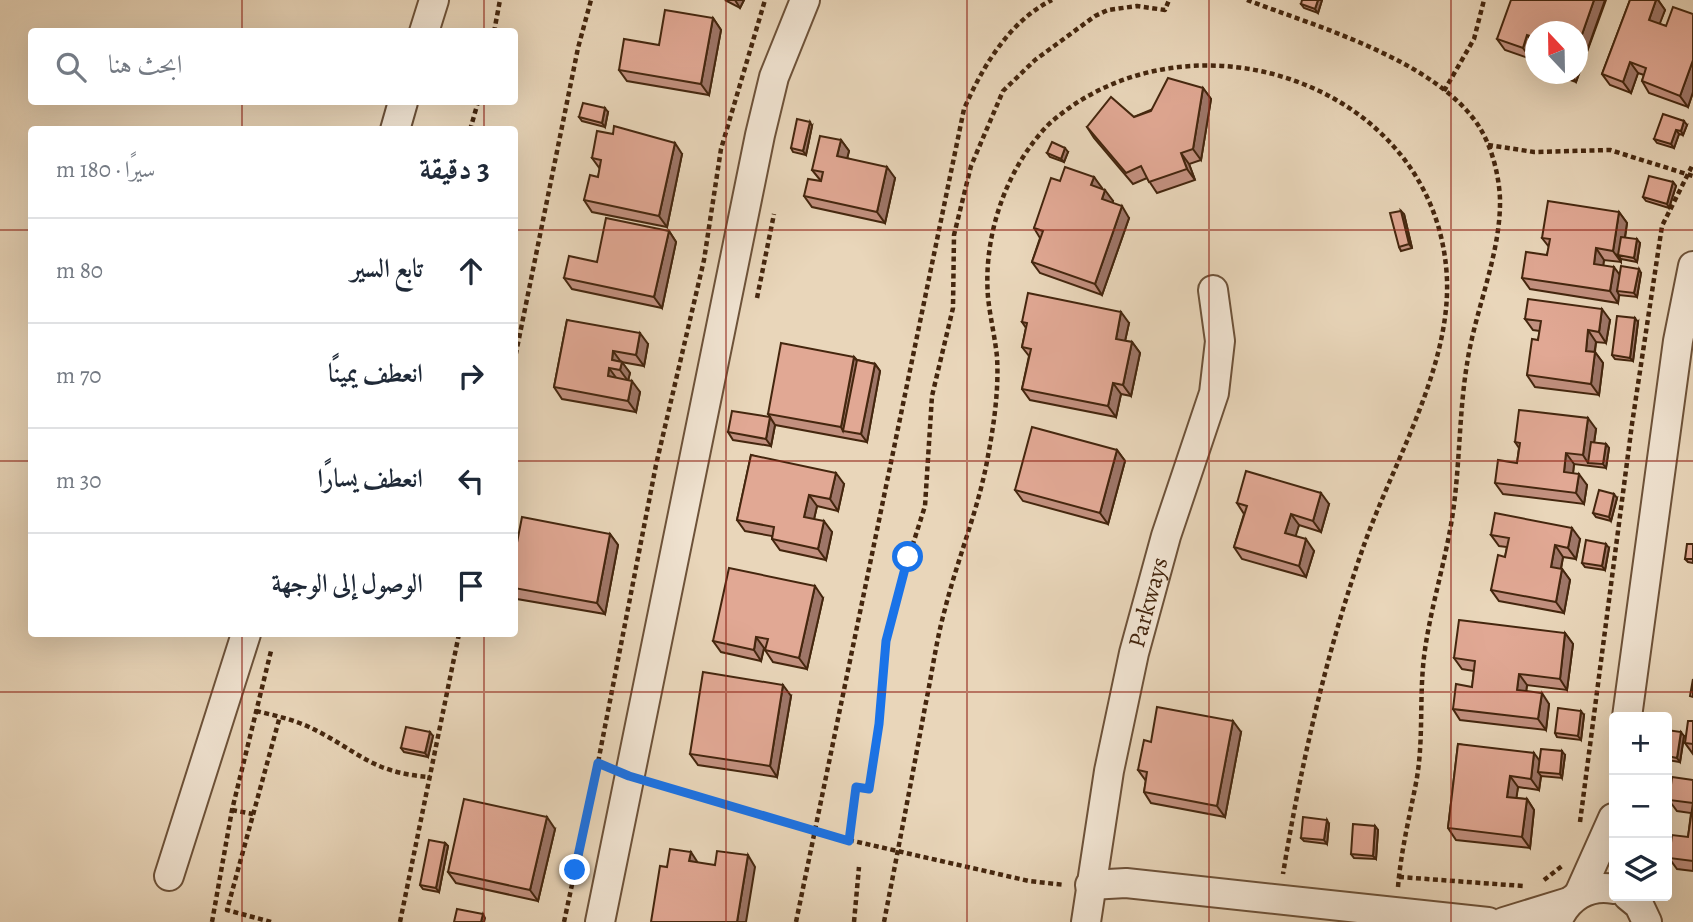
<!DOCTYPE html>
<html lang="ar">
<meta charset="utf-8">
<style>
body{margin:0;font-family:Alegreya,Amiri,serif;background:#f6f6f7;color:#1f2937;direction:rtl}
.controls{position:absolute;right:21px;bottom:21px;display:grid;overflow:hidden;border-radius:7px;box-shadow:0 7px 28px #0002}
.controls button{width:63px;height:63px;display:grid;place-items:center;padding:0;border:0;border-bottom:2px solid #e0e1e3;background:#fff;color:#1f2937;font:35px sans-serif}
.compass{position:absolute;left:1525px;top:21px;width:63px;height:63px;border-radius:50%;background:#fff;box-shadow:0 7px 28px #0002;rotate:338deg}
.stop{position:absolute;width:21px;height:21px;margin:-16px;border:5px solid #1a73e8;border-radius:50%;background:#fff}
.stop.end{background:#1a73e8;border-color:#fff;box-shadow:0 2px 7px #0008}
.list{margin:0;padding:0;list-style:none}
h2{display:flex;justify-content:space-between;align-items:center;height:91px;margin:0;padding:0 28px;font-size:30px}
h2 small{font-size:23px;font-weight:400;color:#747a83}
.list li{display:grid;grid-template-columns:46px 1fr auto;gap:21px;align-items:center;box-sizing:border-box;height:105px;padding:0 28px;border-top:2px solid #e0e1e3}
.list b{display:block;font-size:26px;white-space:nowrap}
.list em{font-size:23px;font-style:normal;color:#747a83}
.icon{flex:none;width:38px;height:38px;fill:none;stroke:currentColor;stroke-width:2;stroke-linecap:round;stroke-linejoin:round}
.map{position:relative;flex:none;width:1693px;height:922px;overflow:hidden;direction:ltr}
.search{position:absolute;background:#fff;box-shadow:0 7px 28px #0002;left:28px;top:28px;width:490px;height:77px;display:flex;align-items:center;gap:18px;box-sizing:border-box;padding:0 24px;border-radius:7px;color:#747a83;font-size:26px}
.panel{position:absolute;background:#fff;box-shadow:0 7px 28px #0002;left:28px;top:126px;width:490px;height:511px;border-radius:7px;direction:rtl}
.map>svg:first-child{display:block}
</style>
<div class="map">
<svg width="1693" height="922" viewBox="0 0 1693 922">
<rect width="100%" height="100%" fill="#e9d6ba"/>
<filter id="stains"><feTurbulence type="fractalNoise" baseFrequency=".00286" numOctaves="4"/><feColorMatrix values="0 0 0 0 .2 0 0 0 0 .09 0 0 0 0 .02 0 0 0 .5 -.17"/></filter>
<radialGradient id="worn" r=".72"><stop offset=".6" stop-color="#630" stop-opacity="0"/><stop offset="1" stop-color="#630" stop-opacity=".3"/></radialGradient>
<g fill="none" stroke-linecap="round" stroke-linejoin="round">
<g stroke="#6d5239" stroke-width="32">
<g id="minor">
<path d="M424,32l10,-32"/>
<path d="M395,130l8,-28"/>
<path d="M1627,717l51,-376 15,-75"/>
<path d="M169,876l77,-242"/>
<path d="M1090,885l36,-2 362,39"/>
<path d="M1579,894l34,-76"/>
<path d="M1628,896l11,9 8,17"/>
<path d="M600,922l160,-787 14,-58 31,-77"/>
<path id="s1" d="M1086,922l23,-151 25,-118 32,-117 48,-143 6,-52 -7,-51"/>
<path d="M1504,922l65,-20"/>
<path d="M1557,922c10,-24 31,-38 57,-33"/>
</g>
</g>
<g stroke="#44260e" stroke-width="4.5" stroke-dasharray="5 3.5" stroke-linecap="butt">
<path d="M1247,0c71,27 191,61 233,128 12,20 19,47 20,71 1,55 -25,111 -33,165 -8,49 -7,99 -14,148 -7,49 -23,96 -29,145 -5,42 0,84 -8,126 -7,36 -15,68 -18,104"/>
<path d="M494,32l6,-32"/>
<path d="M1444,91l30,-52 10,-39"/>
<path d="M470,130l8,-28"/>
<path d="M1488,145l46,7 76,-2 83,26"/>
<path d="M757,298l17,-84"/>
<path d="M514,363l64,-315 13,-48"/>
<path d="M256,711c17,4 35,8 51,15 50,23 62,47 123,51"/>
<path d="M605,765l-7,-2 3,-16 55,-282 48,-205 17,-111 44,-149"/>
<path d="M653,783l196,57 180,41 36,4"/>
<path d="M232,810l21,4"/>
<path d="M1580,822l52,-398 30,-198 31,-62"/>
<path d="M849,840l7,-53 13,2 10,-65 7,-83 13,-53 26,-82 7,-110 21,-88 1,-73 17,-69 32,-75 32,-31 60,-44 13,-6 29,-4 28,4 4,-10"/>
<path d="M1399,877l124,9"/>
<path d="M1544,880l18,-14"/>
<path d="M212,922l20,-112 39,-159"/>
<path d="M271,922l-44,-12 53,-194"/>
<path d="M400,922l59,-288"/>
<path d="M564,922l34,-159"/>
<path d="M796,922l168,-813c18,-41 45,-88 88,-109"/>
<path d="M854,922l5,-55"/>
<path d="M884,922c14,-72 28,-144 41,-215 7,-33 11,-66 20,-98 13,-52 34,-101 43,-153 6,-32 11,-67 9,-99 -2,-20 -7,-40 -9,-60 -5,-61 18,-129 61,-173 139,-124 390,-41 398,156 3,89 -54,183 -83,265 -37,105 -63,219 -81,329"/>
</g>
<use href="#minor" stroke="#f1e4d2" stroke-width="28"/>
</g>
<g fill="#c2907f" stroke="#44260e" stroke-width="2">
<path d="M725,0h19l-4,8z"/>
<path d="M1322,0l-4,13 -14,-5 -3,-4z"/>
<path d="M1606,0l-30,82 -23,-8h25v-42h-42v14l-5,13 -26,-9 -8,-11z"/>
<path d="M1630,0h28l7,10 -6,14 7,2 27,-12v78l-5,15 -39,-14 -7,-12 2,-6 -6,-2 -7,20 -21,-8 -8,-11z"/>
<path d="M713,18l8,12 -12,65 -82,-14 -8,-11 40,-25z"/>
<path d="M1203,88l8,11 -10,61 -12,4 6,16 -38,13 -10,-15 -14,6 -39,-46 -7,-11 47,-10z"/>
<path d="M608,112l-3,15 -23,-6 -3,-4z"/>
<path d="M1687,125l-4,10 -4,-1 -5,14 -17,-5 -3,-4z"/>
<path d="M812,126l-6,29 -13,-3 -2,-4z"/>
<path d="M841,140l8,11 -2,7 48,20 -10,45 -73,-16 -8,-11 17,-15 -9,-11z"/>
<path d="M1068,152l-4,10 -14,-5 -3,-4z"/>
<path d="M682,154l-15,73 -75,-15 -8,-12 14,-23 2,-8 -8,-11z"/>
<path d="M1094,177l7,12 12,12 -1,2 17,15 -27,77 -62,-22 -8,-11 8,-24 -6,-10 26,-47z"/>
<path d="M1673,182l3,4 -7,22 -23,-7 -3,-4z"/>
<path d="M1619,212l8,11 -2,15 15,5 -3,19 -16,-3v3l-17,-2 -1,5 16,9 22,-1 -4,24 -18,-2 -1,8 -88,-14 -8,-11 25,-23 2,-8 -7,-9z"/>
<path d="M1404,214l8,34 -11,3 -2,-4z"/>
<path d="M669,231l7,11 -14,66 -90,-19 -8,-11z"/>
<path d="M1525,319l85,1 -4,23 -10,-1 -1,10 8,11 -4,32 -64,-8 -8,-12 11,-35 2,-9 -7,-1z"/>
<path d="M567,320l81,24 -4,22 -23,-4 9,11 -2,7 12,12 -4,20 -74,-13 -8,-12z"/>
<path d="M1022,322l107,1 -4,18 7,1 8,11 -9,43 -10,-2 -5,23 -86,-17 -8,-11 7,-33 -7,-9 4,-19z"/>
<path d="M1638,322l-5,39 -18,-2 -3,-4z"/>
<path d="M854,357l3,3 18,4 5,7 -13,71 -92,-17 -4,21 -38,-6 -5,-8 42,-15 -2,-3z"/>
<path d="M1596,429l-2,14 12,1 3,4 -3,20 -32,-4 -1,9 14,12 -3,19 -81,-10 -8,-11 22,-20 2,-15 -4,-6z"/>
<path d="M1117,450l8,11 -17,63 -85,-23 -8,-11z"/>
<path d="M751,455l93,29 -6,27 -21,-5 -3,13 18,13 -6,28 -46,-10 -8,-11v-3l-27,-5 -8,-11z"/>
<path d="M1617,498l-6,23 -15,-4 -3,-4z"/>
<path d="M1237,503l92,1 -8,28 -22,-7 -4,11 19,15 -8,26 -64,-18 -8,-12 10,-33z"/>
<path d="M610,534l8,11 -13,69 -88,-15 -3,-4v-37z"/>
<path d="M1491,535l89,4 -4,20 -13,-2 -2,12h1l8,11 -6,33 -65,-12 -8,-11 14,-33 2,-10 -8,-1z"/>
<path d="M1693,544v19l-5,-1 -3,-3z"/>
<path d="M1609,548l-4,22 -20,-3 -3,-4z"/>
<path d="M823,598l-16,71 -34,-7 -8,-12v-2h-1l-3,13 -40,-9 -8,-11z"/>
<path d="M1565,633l8,11 -6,46 -40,-5 -1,6 23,13 -3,26 -86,-10 -7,-11 19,-22 2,-16 -12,-2 -8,-11z"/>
<path d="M791,696l-14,81 -79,-12 -8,-11z"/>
<path d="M1584,715l-3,25 -24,-3 -2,-4z"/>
<path d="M1693,721v33l-8,-11z"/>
<path d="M1667,730l17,6 -4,26 -13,-2z"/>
<path d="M1241,732l-16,85 -74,-14 -7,-11 2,-11 -8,-11z"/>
<path d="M433,736l-5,21 -24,-5 -3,-4z"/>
<path d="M1458,744l81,16 26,-5 -3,23 -21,-2 -2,14 -21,-3 -2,11 11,1 7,11 -4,38 -74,-8 -8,-12z"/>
<path d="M1693,780v91l-16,-2 -8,-11 19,-21 3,-24 -14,-2 -6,-8 -1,8h-3v-30l4,2z"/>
<path d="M1329,824l-2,20 -23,-3 -3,-3z"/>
<path d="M1375,826l3,4 -2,29 -22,-1 -3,-4z"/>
<path d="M555,829l-17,72 -82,-18 -8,-11z"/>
<path d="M445,843l3,3 -9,46 -16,-3 -3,-4z"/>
</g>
<g fill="#9e7668" stroke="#44260e" stroke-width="2">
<path d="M735,0h9l-4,8z"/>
<path d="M1318,0h4l-4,13 -3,-4z"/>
<path d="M1594,0h11l-29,82 -5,-8h7v-28z"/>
<path d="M1656,0h2l7,10 -8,21 -8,-11z"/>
<path d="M713,18l8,12 -12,65 -8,-11z"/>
<path d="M1527,35l8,11 -4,13 -8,-11z"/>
<path d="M1693,60v32l-5,15 -8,-11z"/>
<path d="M1630,62l8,11 -7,20 -8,-11z"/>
<path d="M1203,88l8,11 -10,61 -8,-11z"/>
<path d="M605,108l3,4 -3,15 -3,-4z"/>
<path d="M1684,121l3,4 -4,10 -2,-4z"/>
<path d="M810,122l2,4 -6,29 -3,-4z"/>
<path d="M1676,130l3,4 -5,14 -3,-4z"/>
<path d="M841,140l8,11 -4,16 -8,-11z"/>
<path d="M675,143l7,11 -15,73 -8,-11z"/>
<path d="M1065,148l3,4 -4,10 -3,-3z"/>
<path d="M1181,153l8,11 6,16 -8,-11z"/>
<path d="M887,167l8,11 -10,45 -8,-11z"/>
<path d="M1094,177l8,11 -3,8 -8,-11z"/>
<path d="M1673,182l3,4 -7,22 -2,-4z"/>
<path d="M1105,190l8,11 -3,10 -8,-12z"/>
<path d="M1122,206l7,12 -27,77 -7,-11z"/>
<path d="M1401,211l3,3 8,34 -3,-4z"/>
<path d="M1619,212l8,11 -5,33 -4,-1 3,4v3l-8,-11z"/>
<path d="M669,231l7,11 -14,66 -8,-11z"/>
<path d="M1637,239l3,4 -3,19 -3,-4z"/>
<path d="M1596,248l8,12 -2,15 -8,-11z"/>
<path d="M1614,267l8,11 -5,13 2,4 -1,8 -8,-12z"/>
<path d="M1639,269l2,4 -4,24 -3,-4z"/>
<path d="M1602,309l8,11 -4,23 -7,-11z"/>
<path d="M1121,312l8,11 -6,27 -7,-11z"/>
<path d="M1635,318l3,4 -5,39 -3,-3z"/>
<path d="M1588,330l8,12 -3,20 -7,-11z"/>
<path d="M640,333l8,11 -4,22 -8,-11z"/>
<path d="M1132,342l8,11 -9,43 -8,-11z"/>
<path d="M613,351l8,11 -9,-2z"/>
<path d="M1595,352l8,11 -4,32 -8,-11z"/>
<path d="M854,357l8,11 -19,63 -2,-4z"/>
<path d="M622,362l8,11 -2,8 -8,-11z"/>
<path d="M875,364l5,7 -13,71 -6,-8z"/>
<path d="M609,368l8,11 -9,-3z"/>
<path d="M632,381l8,11 -4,20 -8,-11z"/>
<path d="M1113,383l8,11 -5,23 -8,-11z"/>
<path d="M770,417l5,8 -4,21 -5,-7z"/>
<path d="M1588,418l8,11 -5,34h-3l-5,-8z"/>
<path d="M1606,444l3,4 -3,20 -3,-4z"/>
<path d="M1117,450l8,11 -17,63 -8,-11z"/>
<path d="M1566,453l8,11 -2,19 -8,-11z"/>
<path d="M836,473l8,11 -6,27 -8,-12z"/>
<path d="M1579,474l8,11 -3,19 -8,-11z"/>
<path d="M1321,493l8,11 -8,28 -8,-11z"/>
<path d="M1614,494l3,4 -6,23 -2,-4z"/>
<path d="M809,495l8,11 -5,22 -8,-11z"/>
<path d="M1291,514l8,11 -6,20 -8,-12z"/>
<path d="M824,521l8,11 -6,28 -8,-11z"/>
<path d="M1572,528l8,11 -4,20 -8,-11z"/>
<path d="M610,534l8,11 -13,69 -8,-11z"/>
<path d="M1306,539l8,12 -8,26 -7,-11z"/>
<path d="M1606,544l3,4 -4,22 -3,-4z"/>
<path d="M1555,545l8,12 -4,21 -8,-11z"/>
<path d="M1562,569l8,11 -6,33 -8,-11z"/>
<path d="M815,586l8,12 -16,71 -8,-11z"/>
<path d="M1565,633l8,11 -6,46 -7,-11z"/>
<path d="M756,637l8,11 -3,13 -7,-11z"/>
<path d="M1519,674l8,11 -2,16 -8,-11z"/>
<path d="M783,685l8,11 -14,81 -7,-11z"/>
<path d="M1542,693l7,11 -3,26 -8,-11z"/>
<path d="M1581,711l3,4 -3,25 -3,-4z"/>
<path d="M1233,721l8,11 -16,85 -8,-11z"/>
<path d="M430,732l3,4 -5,21 -3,-4z"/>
<path d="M1681,732l3,4 -4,26 -3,-4z"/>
<path d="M1562,751l3,4 -3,23 -2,-4z"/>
<path d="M1534,753l8,11 -4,8 3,4 -2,14 -8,-11z"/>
<path d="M1510,776l8,11 -3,21 -8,-11z"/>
<path d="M1670,782l3,4 -4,14 2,3 -1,8 -3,-4z"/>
<path d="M1527,799l7,11 -4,38 -8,-11z"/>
<path d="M547,817l8,12 -17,72 -8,-11z"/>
<path d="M1327,820l2,4 -2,20 -3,-4z"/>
<path d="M1375,826l3,4 -2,29 -3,-3z"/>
<path d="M445,843l3,3 -9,46 -3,-4z"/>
<path d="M691,852l7,11 -9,-2z"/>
<path d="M748,855l7,12 -9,55h-9z"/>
<path d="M483,914l2,4 -1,4h-3z"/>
</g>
<g fill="#e1a894" stroke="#44260e" stroke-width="2">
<path d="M1302,0h16l-3,9 -14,-5z"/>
<path d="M1511,0h83l-16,46v-14h-42v6l-9,-3 -4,13 -26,-9z"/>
<path d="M1630,0h26l-7,20 17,6 7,-19 20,7v46l-13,36 -38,-15 4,-13 -16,-6 -7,20 -21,-8z"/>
<path d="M665,10l48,8 -12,66 -82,-14 5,-31 35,6z"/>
<path d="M1168,78l35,10 -10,61 -12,4 6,16 -38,13 -8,-16 -15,7 -39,-46 24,-30 23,20 17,-6z"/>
<path d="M583,103l22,5 -3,15 -23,-6z"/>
<path d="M1663,114l21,7 -3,10 -5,-1 -5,14 -17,-5z"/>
<path d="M797,119l13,3 -7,29 -12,-3z"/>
<path d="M614,126l61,17 -16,73 -75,-16 6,-25 8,2 3,-17 -9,-2 5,-27 16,3z"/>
<path d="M820,136l21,4 -4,16 50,11 -10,45 -73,-16 4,-17 13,2 2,-9 -11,-2z"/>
<path d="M1052,142l13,6 -4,11 -14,-6z"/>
<path d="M1065,167l29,10 -3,8 14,5 -3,9 20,7 -27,78 -63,-22 11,-31 -9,-3 17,-50 9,3z"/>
<path d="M1649,176l24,6 -6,22 -24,-7z"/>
<path d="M1548,201l71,11 -6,39 -17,-3 -2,16 20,3 -4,24 -88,-13 4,-26 21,3 3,-16 -8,-1z"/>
<path d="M1401,211l8,33 -10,3 -9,-34z"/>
<path d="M606,218l63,13 -15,66 -90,-19 5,-22 28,6z"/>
<path d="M1621,237l16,2 -3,19 -16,-3z"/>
<path d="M1621,266l18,3 -5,24 -17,-2z"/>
<path d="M1028,293l93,19 -5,27 16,3 -9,43 -10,-2 -5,23 -86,-17 9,-40 -9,-2 5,-24 -5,-1z"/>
<path d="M1528,299l74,10 -3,23 -11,-2 -2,21 9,1 -4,32 -64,-9 5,-36 6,1 3,-19 -16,-2z"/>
<path d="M1617,316l18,2 -5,40 -18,-3z"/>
<path d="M567,320l73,13 -4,22 -23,-4 -1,9 10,2 -2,8 -11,-2 -1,8 24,5 -4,20 -74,-14z"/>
<path d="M781,343l73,14 -13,70 -73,-13z"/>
<path d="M857,360l18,4 -14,70 -18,-3z"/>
<path d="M1519,410l69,8 -5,37 -17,-2 -2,19 15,2 -3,19 -81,-10 3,-23 19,3 3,-20 -5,-1z"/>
<path d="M732,411l38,6 -4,22 -38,-7z"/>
<path d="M1032,427l85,23 -17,63 -85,-23z"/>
<path d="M1591,442l15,2 -3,20 -15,-1z"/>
<path d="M751,455l85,18 -6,26 -21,-4 -5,22 20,4 -6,28 -46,-10 2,-12 -37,-7z"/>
<path d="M1246,471l75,22 -8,28 -22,-7 -6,19 21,6 -7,27 -65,-19 13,-41 -10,-3z"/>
<path d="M1599,490l15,4 -5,23 -16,-4z"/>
<path d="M1495,513l77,15 -4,20 -13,-3 -4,22 11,2 -6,33 -65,-12 7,-35 7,2 4,-19 -18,-3z"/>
<path d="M522,517l88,17 -13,69 -83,-15v-30z"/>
<path d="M1586,540l20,4 -4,22 -20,-3z"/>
<path d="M1687,544h6v15h-8z"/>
<path d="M729,568l86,18 -16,72 -34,-8 3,-11 -12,-2 -2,13 -41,-9z"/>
<path d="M1459,620l106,13 -5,46 -41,-5 -2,16 25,3 -4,26 -85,-10 3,-25 16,3 3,-26 -21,-3z"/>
<path d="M703,672l80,13 -13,81 -80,-12z"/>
<path d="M1693,679v18l-3,-1z"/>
<path d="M1157,707l76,14 -16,85 -73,-14 3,-20 -9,-2 6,-30 7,2z"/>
<path d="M1558,708l23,3 -3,25 -23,-3z"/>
<path d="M1688,721h5v23l-8,-1z"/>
<path d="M406,727l24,5 -5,21 -24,-5z"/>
<path d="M1667,730l14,2 -4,26 -10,-2z"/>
<path d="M1458,744l76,9 -3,26 -21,-3 -3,21 20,2 -5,38 -74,-9z"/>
<path d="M1541,749l21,2 -2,23 -22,-2z"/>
<path d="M1672,777l21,3v81l-24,-3 3,-23 16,2 5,-34 -24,-3z"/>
<path d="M1667,781l3,1 -3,25z"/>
<path d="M464,799l83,18 -17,73 -82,-18z"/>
<path d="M1303,817l24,3 -3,20 -23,-2z"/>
<path d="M1353,824l22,2 -2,30 -22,-2z"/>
<path d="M429,840l16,3 -9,45 -16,-3z"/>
<path d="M670,849l21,3 -2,9 26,4 2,-14 31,4 -11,67h-86l9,-56 7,1z"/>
<path d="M457,909l26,5 -2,8h-27z"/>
</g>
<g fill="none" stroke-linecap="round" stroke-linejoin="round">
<path stroke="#1a73e8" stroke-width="9" d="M575,870l23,-107 31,13 220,65 7,-54 13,2 10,-65 7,-83 22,-84"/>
</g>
<path fill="none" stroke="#8f2418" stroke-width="2" stroke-opacity="0.55" d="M242,0v32M484,0v32M726,0v922M967,0v922M1209,0v922M1451,0v922M242,102v28M484,102v28M0,230h32M514,230h1179M0,461h32M514,461h1179M242,634v288M484,634v288M0,692h1693"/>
<g text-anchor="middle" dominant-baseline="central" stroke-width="6" stroke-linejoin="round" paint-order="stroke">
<g font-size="24" fill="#44260e" stroke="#f1e4d2">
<text stroke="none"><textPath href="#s1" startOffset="326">Parkways</textPath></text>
</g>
</g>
<rect width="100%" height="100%" filter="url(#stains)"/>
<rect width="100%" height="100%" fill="url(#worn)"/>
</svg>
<div class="controls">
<button>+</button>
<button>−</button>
<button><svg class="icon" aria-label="layers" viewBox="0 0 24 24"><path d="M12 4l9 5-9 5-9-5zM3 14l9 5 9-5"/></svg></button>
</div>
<svg class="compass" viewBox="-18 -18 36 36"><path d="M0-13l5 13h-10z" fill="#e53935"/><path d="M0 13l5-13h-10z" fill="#747a83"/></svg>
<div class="stop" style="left:908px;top:557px"></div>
<div class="stop end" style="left:575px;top:870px"></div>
<div class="search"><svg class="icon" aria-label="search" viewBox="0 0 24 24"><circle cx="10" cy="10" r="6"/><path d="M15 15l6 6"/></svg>ابحث هنا</div>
<section class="panel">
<h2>3 دقيقة<small>سيرًا · 180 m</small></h2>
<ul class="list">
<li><svg class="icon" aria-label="ahead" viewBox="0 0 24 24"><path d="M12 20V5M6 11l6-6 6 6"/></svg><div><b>تابع السير</b></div><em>80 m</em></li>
<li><svg class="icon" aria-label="right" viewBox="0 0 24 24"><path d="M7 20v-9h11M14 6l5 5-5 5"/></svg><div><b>انعطف يمينًا</b></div><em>70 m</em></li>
<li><svg class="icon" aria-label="left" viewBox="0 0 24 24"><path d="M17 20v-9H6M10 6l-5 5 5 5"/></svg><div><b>انعطف يسارًا</b></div><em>30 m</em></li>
<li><svg class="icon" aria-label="arrive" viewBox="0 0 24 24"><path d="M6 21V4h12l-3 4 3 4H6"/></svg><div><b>الوصول إلى الوجهة</b></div></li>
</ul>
</section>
</div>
